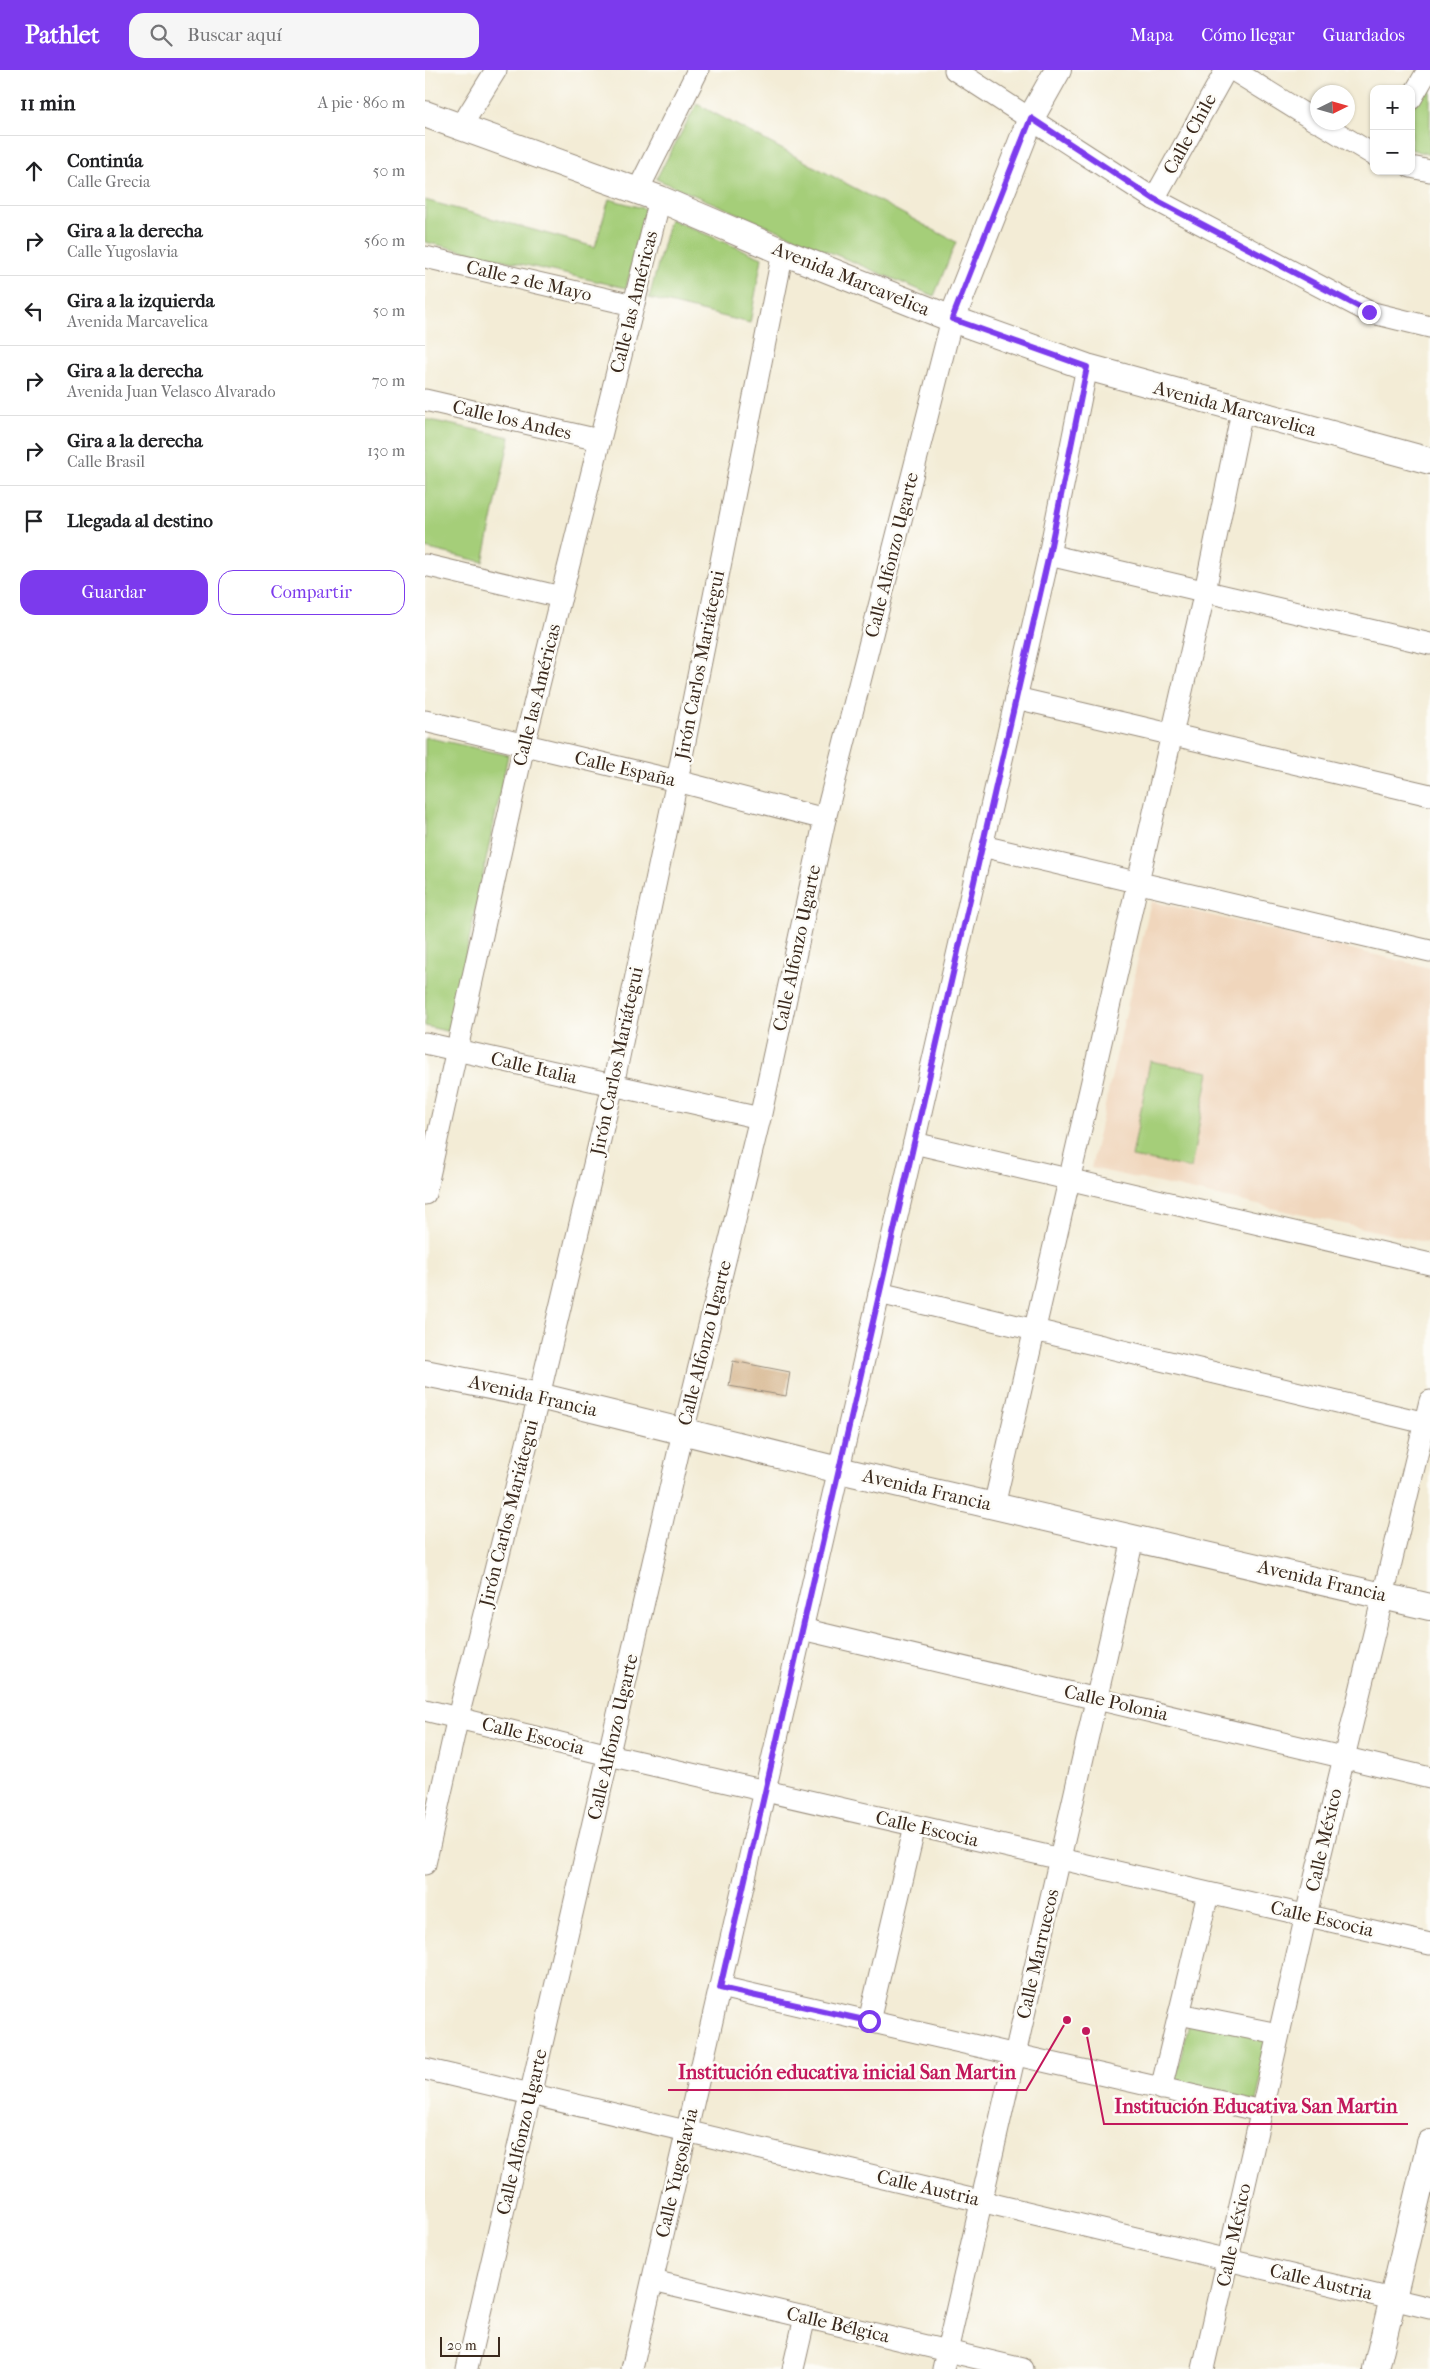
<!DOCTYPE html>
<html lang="es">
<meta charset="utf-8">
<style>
body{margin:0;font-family:"IM FELL French Canon",serif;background:#f6f6f6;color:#202124}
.controls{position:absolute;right:15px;top:15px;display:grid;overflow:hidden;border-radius:10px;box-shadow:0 1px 4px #0004}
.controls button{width:45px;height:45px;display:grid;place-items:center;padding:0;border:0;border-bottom:1px solid #e0e0e0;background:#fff;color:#202124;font:25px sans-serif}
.compass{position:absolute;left:885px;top:15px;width:45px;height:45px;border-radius:50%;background:#fff;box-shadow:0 1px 4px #0004;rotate:85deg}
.scale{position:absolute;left:15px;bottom:12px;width:60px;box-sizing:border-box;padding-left:5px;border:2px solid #3b2a1e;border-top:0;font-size:14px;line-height:18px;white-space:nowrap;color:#3b2a1e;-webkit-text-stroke:4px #fdfcf7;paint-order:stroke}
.stop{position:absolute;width:15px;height:15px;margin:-11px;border:4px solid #7c3aed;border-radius:50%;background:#fff}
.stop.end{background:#7c3aed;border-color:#fff;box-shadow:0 1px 5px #0008}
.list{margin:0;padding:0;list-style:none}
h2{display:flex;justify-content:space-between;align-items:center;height:65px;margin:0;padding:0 20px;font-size:21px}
h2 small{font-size:16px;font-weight:400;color:#757577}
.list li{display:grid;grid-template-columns:32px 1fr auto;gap:15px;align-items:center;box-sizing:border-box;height:70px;padding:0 20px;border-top:1px solid #e0e0e0}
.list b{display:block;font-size:19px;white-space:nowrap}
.list p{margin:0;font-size:16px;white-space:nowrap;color:#757577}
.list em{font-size:16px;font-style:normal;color:#757577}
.actions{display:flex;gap:10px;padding:15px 20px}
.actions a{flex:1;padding:11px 0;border:1px solid #7c3aed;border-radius:15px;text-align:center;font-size:18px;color:#7c3aed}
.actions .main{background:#7c3aed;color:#fff}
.icon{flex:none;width:28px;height:28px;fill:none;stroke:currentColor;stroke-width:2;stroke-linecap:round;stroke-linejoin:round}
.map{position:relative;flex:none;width:1005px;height:2299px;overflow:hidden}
header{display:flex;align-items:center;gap:30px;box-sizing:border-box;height:70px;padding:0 25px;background:#7c3aed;color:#fff}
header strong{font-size:24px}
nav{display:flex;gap:28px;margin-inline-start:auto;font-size:18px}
.search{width:350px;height:45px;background:#f6f6f6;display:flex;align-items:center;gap:12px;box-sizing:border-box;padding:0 18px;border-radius:15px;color:#757577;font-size:19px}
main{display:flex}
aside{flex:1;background:#fff}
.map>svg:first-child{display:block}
</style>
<header>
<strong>Pathlet</strong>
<div class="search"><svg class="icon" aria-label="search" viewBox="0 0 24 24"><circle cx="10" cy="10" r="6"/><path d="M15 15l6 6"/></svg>Buscar aquí</div>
<nav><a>Mapa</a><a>Cómo llegar</a><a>Guardados</a></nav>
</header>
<main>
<aside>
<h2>11 min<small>A pie · 860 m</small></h2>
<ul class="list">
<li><svg class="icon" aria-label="ahead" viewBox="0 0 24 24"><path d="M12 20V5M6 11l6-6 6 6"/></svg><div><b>Continúa</b><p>Calle Grecia</p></div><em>50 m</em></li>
<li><svg class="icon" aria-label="right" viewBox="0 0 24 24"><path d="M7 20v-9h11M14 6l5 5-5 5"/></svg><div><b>Gira a la derecha</b><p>Calle Yugoslavia</p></div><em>560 m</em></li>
<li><svg class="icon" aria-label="left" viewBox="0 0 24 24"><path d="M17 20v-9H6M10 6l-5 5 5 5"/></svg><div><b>Gira a la izquierda</b><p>Avenida Marcavelica</p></div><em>50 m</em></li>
<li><svg class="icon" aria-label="right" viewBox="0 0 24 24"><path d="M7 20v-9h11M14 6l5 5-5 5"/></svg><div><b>Gira a la derecha</b><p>Avenida Juan Velasco Alvarado</p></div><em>70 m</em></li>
<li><svg class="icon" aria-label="right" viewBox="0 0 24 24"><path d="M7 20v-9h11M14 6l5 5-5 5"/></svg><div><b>Gira a la derecha</b><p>Calle Brasil</p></div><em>130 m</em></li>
<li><svg class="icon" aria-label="arrive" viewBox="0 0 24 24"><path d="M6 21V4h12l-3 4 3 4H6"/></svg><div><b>Llegada al destino</b></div></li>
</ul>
<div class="actions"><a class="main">Guardar</a><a>Compartir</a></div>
</aside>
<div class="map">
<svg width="1005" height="2299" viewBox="0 0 1005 2299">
<rect width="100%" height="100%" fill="#fdfcf7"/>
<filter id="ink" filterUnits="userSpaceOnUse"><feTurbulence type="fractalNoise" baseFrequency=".02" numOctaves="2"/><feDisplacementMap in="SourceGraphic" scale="10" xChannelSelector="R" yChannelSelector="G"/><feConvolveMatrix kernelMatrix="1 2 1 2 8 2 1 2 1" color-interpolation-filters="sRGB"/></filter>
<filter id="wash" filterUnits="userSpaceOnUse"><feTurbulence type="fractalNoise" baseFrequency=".0096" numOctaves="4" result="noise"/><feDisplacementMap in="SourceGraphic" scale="20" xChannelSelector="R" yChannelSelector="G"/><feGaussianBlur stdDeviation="1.12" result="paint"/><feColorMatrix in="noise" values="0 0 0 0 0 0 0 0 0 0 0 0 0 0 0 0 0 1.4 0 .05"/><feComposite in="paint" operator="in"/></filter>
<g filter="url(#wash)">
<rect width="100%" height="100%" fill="#f3ecd6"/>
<path fill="#f0d6bc" d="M726,831l279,67v275l-339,-75z"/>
<g fill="#a5ce79" stroke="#707c4c">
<path d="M1005,1v84l-19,-6v-38z"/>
<path d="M272,34l259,138 -22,54 -278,-117z"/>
<path d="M184,129l37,10 -20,79 -201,-46v-42l170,47z"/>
<path d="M245,149l92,39 -12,65 -101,-25z"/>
<path d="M0,349l85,18 -27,125 -58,-14z"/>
<path d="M0,667l83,18 -58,277 -25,-6z"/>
<path d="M725,991l59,11 -18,96 -59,-11z"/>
<path d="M765,1950l80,17 -14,65 -82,-18z"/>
</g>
<g id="blocks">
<path fill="#d1ad82" d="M308,1291l57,11 -4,24 -57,-10z"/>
</g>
</g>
<g filter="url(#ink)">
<use href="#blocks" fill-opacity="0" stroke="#978b7a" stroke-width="1"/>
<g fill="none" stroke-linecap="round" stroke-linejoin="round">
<g stroke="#978b7a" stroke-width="23">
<g id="minor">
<path d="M530,0l199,129 215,113 61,15"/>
<path d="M808,0l84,52"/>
<path d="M986,29l17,-29"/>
<path d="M894,52l55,33"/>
<path d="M35,58l36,-58"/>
<path d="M986,97l19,4"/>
<path d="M212,122l61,-122"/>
<path d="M729,129l72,-129"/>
<path d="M0,187l208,48"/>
<path d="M0,330l174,40"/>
<path d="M624,485l381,89"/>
<path d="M0,495l136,32"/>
<path d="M591,628l414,97"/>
<path d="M0,651l252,60 148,38"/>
<path d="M557,776l448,105"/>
<path d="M0,973l335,75"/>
<path d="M489,1073l516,121"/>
<path d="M0,1124l99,-449 136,-546"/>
<path d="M454,1223l551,131"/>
<path d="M569,1436l211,-915 37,-180"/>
<path d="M377,1559l628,149"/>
<path d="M0,1640l184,45 821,189"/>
<path d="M0,1794l33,-147 81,-321 74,-311 64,-304 106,-529"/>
<path d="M295,1917l541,124"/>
<path d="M754,1944l99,20"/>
<path d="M444,1951l46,-195"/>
<path d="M0,1999l1005,239"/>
<path d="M736,2019l47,-195"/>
<path d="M228,2211l370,88"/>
<path d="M42,2299l216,-937 77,-314 65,-299 127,-500"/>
<path d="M207,2299l417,-1814 38,-188"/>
<path d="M368,2299l12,-52"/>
<path d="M518,2299l190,-830"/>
<path d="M778,2299l103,-454 124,-514"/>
</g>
</g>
<g stroke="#978b7a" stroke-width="28">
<g id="tertiary">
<path d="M0,44l235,85 123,53 169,67 135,48 343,94"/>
<path d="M527,249l79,-201 27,-48"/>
<path d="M0,1303l114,23 300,74 591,137"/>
<path d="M951,2299l54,-226"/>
</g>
</g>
<use href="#minor" stroke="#fff" stroke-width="21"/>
<use href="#tertiary" stroke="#fff" stroke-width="26"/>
</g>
</g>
<g fill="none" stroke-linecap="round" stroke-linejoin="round" filter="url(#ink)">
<path stroke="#7c3aed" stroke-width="6" d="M444,1951l-149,-33 329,-1433 38,-188 -135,-48 79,-201 123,81 215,113"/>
</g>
<g text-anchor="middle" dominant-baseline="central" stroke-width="5" stroke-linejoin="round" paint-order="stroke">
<g font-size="19" fill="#3b2a1e" stroke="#fdfcf7">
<text transform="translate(765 64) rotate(-61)">Calle Chile</text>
<text transform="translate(426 209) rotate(22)">Avenida Marcavelica</text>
<text transform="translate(104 211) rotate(13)">Calle 2 de Mayo</text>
<text transform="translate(209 232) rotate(-76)">Calle las Américas</text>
<text transform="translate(810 339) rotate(15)">Avenida Marcavelica</text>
<text transform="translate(87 350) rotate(13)">Calle los Andes</text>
<text transform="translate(467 485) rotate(-76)">Calle Alfonzo Ugarte</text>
<text transform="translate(275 595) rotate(-79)">Jirón Carlos Mariátegui</text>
<text transform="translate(112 625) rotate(-76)">Calle las Américas</text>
<text transform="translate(200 699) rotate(13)">Calle España</text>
<text transform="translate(372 878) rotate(-78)">Calle Alfonzo Ugarte</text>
<text transform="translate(192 991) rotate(-78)">Jirón Carlos Mariátegui</text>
<text transform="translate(109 998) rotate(13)">Calle Italia</text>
<text transform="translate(280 1273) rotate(-76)">Calle Alfonzo Ugarte</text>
<text transform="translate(108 1326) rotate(13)">Avenida Francia</text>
<text transform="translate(502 1420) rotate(13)">Avenida Francia</text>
<text transform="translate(84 1443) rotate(-76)">Jirón Carlos Mariátegui</text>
<text transform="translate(897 1511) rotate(13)">Avenida Francia</text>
<text transform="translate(691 1633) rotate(13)">Calle Polonia</text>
<text transform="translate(108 1666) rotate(14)">Calle Escocia</text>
<text transform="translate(188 1667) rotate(-77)">Calle Alfonzo Ugarte</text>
<text transform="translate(502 1759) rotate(13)">Calle Escocia</text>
<text transform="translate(899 1770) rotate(-77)">Calle México</text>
<text transform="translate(897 1849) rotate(13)">Calle Escocia</text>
<text transform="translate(613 1884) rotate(-77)">Calle Marruecos</text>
<text transform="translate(97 2062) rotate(-77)">Calle Alfonzo Ugarte</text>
<text transform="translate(252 2103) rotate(-77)">Calle Yugoslavia</text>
<text transform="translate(503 2118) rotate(13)">Calle Austria</text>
<text transform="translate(809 2165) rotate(-78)">Calle México</text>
<text transform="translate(896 2212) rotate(13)">Calle Austria</text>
<text transform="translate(413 2255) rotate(13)">Calle Bélgica</text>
</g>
</g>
<path fill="none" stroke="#c2185b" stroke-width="2" d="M642 1950L601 2020H243M661 1961L679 2054H983"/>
<g fill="#c2185b" stroke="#fdfcf7" stroke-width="2">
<circle cx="642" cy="1950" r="5"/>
<circle cx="661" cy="1961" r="5"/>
</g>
<g font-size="20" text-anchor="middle" font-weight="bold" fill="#c2185b" stroke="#fdfcf7" stroke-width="5" stroke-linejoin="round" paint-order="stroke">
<text x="422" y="2009">Institución educativa inicial San Martin</text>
<text x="831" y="2043">Institución Educativa San Martin</text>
</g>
</svg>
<div class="controls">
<button>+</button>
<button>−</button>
</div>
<svg class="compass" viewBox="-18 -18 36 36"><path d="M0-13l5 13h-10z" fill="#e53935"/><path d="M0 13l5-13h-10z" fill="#757577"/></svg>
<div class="scale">20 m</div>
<div class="stop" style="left:444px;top:1951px"></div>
<div class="stop end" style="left:944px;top:242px"></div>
</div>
</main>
